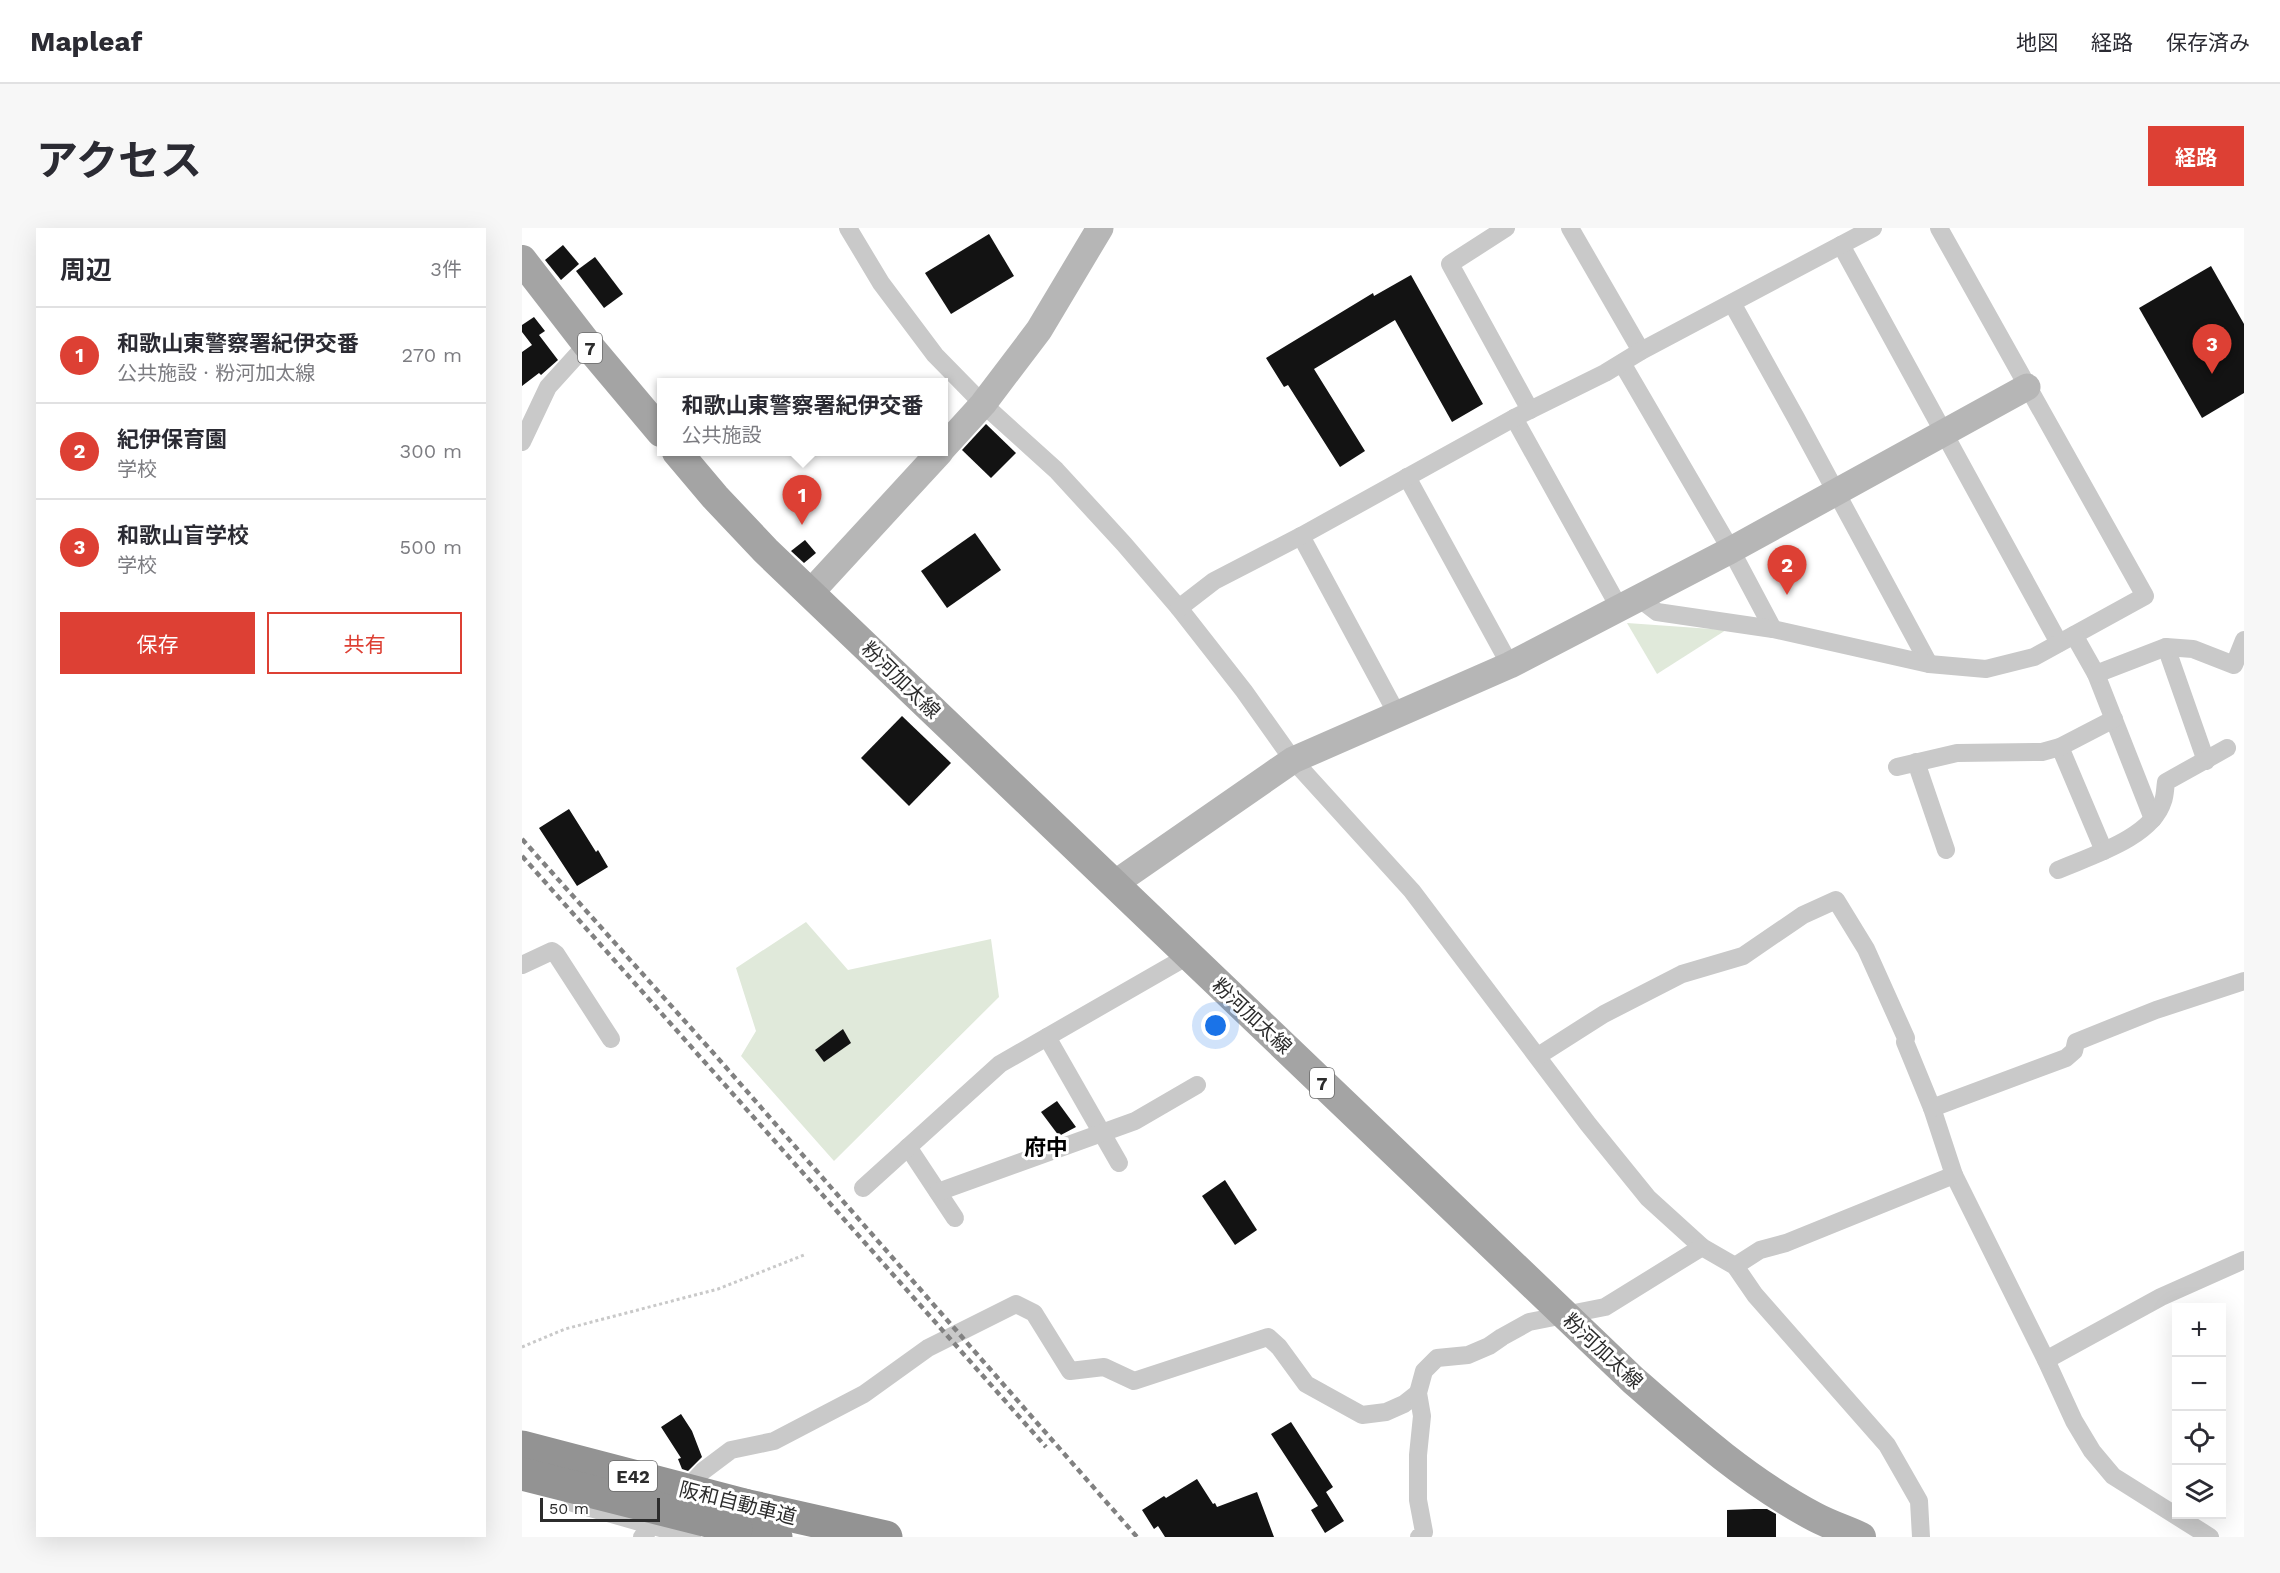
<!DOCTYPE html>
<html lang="ja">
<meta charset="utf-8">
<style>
body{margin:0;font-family:"Work Sans","Noto Sans JP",sans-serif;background:#f7f7f7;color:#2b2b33}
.controls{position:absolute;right:18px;bottom:18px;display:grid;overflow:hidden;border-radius:0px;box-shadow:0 6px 24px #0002}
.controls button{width:54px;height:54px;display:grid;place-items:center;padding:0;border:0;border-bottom:2px solid #e1e1e2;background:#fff;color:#2b2b33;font:30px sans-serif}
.scale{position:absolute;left:18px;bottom:15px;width:120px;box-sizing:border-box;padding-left:6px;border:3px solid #2c2c2c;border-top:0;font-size:16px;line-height:21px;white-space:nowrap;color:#2c2c2c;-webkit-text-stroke:4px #fff;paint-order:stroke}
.you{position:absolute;left:694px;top:798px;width:21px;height:21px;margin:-15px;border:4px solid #fff;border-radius:50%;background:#1a73e8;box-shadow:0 0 0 9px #1a73e833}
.badge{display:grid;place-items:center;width:39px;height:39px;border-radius:50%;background:#dd4034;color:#fff;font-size:20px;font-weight:700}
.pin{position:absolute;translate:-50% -50px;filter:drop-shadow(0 2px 3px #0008)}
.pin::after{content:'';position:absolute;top:32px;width:21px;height:18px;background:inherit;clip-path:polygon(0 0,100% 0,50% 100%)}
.popup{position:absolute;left:135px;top:150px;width:291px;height:78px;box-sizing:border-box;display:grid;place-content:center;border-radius:0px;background:#fff;filter:drop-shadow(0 2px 4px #0005);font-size:20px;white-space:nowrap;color:#7c7c81}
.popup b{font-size:22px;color:#2b2b33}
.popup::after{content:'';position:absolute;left:50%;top:100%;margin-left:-12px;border:12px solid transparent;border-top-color:#fff}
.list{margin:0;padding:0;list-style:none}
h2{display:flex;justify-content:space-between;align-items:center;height:78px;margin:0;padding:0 24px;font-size:26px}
h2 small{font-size:20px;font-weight:400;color:#7c7c81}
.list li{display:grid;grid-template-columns:39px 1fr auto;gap:18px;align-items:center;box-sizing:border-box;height:96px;padding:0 24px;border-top:2px solid #e1e1e2}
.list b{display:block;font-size:22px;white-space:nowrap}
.list p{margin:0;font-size:20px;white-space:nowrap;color:#7c7c81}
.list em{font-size:20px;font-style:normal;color:#7c7c81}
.actions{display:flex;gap:12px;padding:18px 24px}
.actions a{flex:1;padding:14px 0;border:2px solid #dd4034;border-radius:0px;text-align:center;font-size:21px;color:#dd4034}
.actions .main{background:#dd4034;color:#fff}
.icon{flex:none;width:33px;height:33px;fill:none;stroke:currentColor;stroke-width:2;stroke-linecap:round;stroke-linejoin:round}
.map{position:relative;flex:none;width:1722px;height:1309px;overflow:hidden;border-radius:0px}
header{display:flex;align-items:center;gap:36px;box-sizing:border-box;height:84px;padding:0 30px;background:#fff;border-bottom:2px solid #e1e1e2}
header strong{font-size:28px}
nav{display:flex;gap:33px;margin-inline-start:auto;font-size:21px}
.intro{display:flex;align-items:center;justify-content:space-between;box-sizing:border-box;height:144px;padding:0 36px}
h1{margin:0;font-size:42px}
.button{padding:15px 27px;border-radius:0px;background:#dd4034;color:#fff;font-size:21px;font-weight:700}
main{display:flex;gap:36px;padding:0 36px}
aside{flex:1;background:#fff;border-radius:0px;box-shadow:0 6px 24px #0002}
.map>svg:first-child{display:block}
</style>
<header>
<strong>Mapleaf</strong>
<nav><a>地図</a><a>経路</a><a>保存済み</a></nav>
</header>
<div class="intro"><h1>アクセス</h1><a class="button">経路</a></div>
<main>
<aside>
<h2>周辺<small>3件</small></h2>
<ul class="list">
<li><span class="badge">1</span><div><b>和歌山東警察署紀伊交番</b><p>公共施設 · 粉河加太線</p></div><em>270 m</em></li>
<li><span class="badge">2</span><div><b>紀伊保育園</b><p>学校</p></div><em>300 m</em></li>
<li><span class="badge">3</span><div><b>和歌山盲学校</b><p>学校</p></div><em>500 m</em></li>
</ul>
<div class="actions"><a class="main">保存</a><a>共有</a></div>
</aside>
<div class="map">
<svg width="1722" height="1309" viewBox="0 0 1722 1309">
<rect width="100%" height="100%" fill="#fff"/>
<g fill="#e0e9da">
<path d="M1105,395l99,7 -69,44z"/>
<path d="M284,694l42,48 143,-31 8,58 -165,164 -93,-105 15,-25 -20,-63z"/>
</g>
<g fill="#131313">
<path d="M467,6l25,42 -63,38 -26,-41z"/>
<path d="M41,17l16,19 -18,16 -16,-20z"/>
<path d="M73,29l28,37 -19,14 -28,-37z"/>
<path d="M1689,38l33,58v69l-42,25 -63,-110z"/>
<path d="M889,47l72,129 -31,18 -57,-102 -81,49 51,82 -25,16 -52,-82 -4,2 -18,-29 107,-65 1,3z"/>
<path d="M12,89l11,14 -6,4 19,25 -17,15 -2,-2 -17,13v-34l10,-7 -10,-13v-7z"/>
<path d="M464,196l30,29 -25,25 -29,-28z"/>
<path d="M453,305l26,37 -54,38 -26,-37z"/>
<path d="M283,312l11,13 -12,10 -13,-12z"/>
<path d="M380,488l49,47 -42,43 -48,-48z"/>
<path d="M47,581l27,43 2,-2 10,17 -31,19 -38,-58z"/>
<path d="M321,801l8,14 -27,19 -9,-12z"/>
<path d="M535,873l19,26 -17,9 -18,-24z"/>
<path d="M703,952l32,50 -22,15 -33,-49z"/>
<path d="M159,1186l11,17 10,26 -14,14 -6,-2 -4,-10 3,-1 -20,-31z"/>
<path d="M769,1194l42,65 -7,5 18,29 -19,12 -14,-23 7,-4 -47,-72z"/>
<path d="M675,1251l16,25 2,-1 2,4 40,-15 17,45h-109l-7,-11 -4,3 -12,-19 22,-14 2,2z"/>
<path d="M1232,1281h13l9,5v23h-49v-27z"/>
</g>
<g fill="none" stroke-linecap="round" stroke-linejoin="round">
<path stroke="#c9c9c9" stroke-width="3" stroke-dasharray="3 3" stroke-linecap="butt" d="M0,1119l43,-18 153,-40 86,-34"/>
<g stroke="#c9c9c9" stroke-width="18">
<path d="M326,0l33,55 54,72 48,49 73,66 68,74 55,64 65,83 49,69 119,131 176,233 60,74 54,49 33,19 20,29 132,150 32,56 2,36"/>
<path d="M984,0l-56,36 80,146"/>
<path d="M1048,0l71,123"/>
<path d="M1319,17l218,398"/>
<path d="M1210,75l64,115 133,246"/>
<path d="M1100,135l109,187 42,79"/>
<path d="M992,190l106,191"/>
<path d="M0,214l26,-55 39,-43"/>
<path d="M885,249l103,188"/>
<path d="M779,308l96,178"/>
<path d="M1118,371l17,13 116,17 156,35 57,5 48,-12 111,-61 -206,-368"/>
<path d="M657,380l35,-27 87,-45 213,-118 91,-45 36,-22 232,-123"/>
<path d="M1552,407l22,39 57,145"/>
<path d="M1644,419l40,114"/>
<path d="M1574,446l70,-27 27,2 41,16 10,-25"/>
<path d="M1538,519l44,104"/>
<path d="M1394,534l30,88"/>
<path d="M1375,539l60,-14 85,-1 18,-5 54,-28"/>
<path d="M1536,642c32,-14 94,-32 105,-69 2,-5 2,-12 3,-19l61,-34"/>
<path d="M0,737l30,-14 4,3 55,85"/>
<path d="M525,809l72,126"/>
<path d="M1016,828l66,-42 78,-40 61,-18 60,-41 33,-15 30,49 40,89 -1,4 27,66 22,67 92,185 28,61 18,30 21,25 97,61"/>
<path d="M1410,880l134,-50 8,-7 2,-9 80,-32 88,-29"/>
<path d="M386,919l47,71"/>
<path d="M341,960l137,-124 188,-108"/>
<path d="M416,964l197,-71 62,-36"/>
<path d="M1213,1038l25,-16 26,-7 168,-68"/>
<path d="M1524,1132l115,-63 83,-37"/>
<path d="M51,1275l119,34"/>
<path d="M120,1309l61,-66 28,-21 43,-9 90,-47 64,-46 88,-44 18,9 36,58 34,-4 30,14 134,-44 11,10 27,37 56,31 24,-3 18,-8 14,-11"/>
<path d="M897,1309l5,-5 -6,-32v-45l4,-39 -4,-23 6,-22 13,-13 31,-3 21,-9 13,-9 27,-15 76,-15 97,-60"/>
</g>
<g stroke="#b6b6b6" stroke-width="27">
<path d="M421,220l40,-44 56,-74 61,-102"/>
<path d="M289,364l129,-140"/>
<path d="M592,656l179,-124 217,-95 221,-115 296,-163"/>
</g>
<g stroke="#a4a4a4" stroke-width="30">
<path d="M0,32l65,84 74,88"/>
<path d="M155,224l38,45 51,54 867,829c57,50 114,101 182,137 15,8 31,13 46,20"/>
</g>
<g stroke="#939393" stroke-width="33">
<path d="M222,1277l142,32"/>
<path d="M214,1300l40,9"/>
</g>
<g stroke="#818181" stroke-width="4.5" stroke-dasharray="6 4.5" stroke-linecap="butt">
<path d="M0,611l194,217 421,481"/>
<path d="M0,628l524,591"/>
</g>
<g stroke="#939393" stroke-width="33">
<path d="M0,1219l222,58"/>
<path d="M0,1246l214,54"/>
</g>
</g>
<g text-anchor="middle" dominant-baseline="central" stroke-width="6" stroke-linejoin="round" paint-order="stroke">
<g fill="#fff" stroke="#6b6b6b" stroke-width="1.5">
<rect x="56" y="105" width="24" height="30" rx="4.5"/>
<rect x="788" y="840" width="24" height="30" rx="4.5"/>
<rect x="87" y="1233" width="48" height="30" rx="4.5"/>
</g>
<g font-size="18" font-weight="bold" fill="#2c2c2c">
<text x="68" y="120">7</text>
<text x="800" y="855">7</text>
<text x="111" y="1248">E42</text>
</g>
<g font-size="20" fill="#2c2c2c" stroke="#fff">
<text transform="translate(379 452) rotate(44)">粉河加太線</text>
<text transform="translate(730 788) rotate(43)">粉河加太線</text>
<text transform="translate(1081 1123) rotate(43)">粉河加太線</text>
<text transform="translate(216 1275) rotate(14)">阪和自動車道</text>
</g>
<g font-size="22" font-weight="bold" fill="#000" stroke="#fff">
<text x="524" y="919">府中</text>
</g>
</g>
</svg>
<div class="controls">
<button>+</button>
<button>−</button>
<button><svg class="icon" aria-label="locate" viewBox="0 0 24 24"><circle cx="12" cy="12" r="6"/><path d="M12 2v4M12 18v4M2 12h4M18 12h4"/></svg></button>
<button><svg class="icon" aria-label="layers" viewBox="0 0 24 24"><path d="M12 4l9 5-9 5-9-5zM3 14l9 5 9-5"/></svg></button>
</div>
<div class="scale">50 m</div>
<div class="you"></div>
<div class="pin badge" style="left:280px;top:297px">1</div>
<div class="popup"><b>和歌山東警察署紀伊交番</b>公共施設</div>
<div class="pin badge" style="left:1265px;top:367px">2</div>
<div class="pin badge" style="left:1690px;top:146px">3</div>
</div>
</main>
